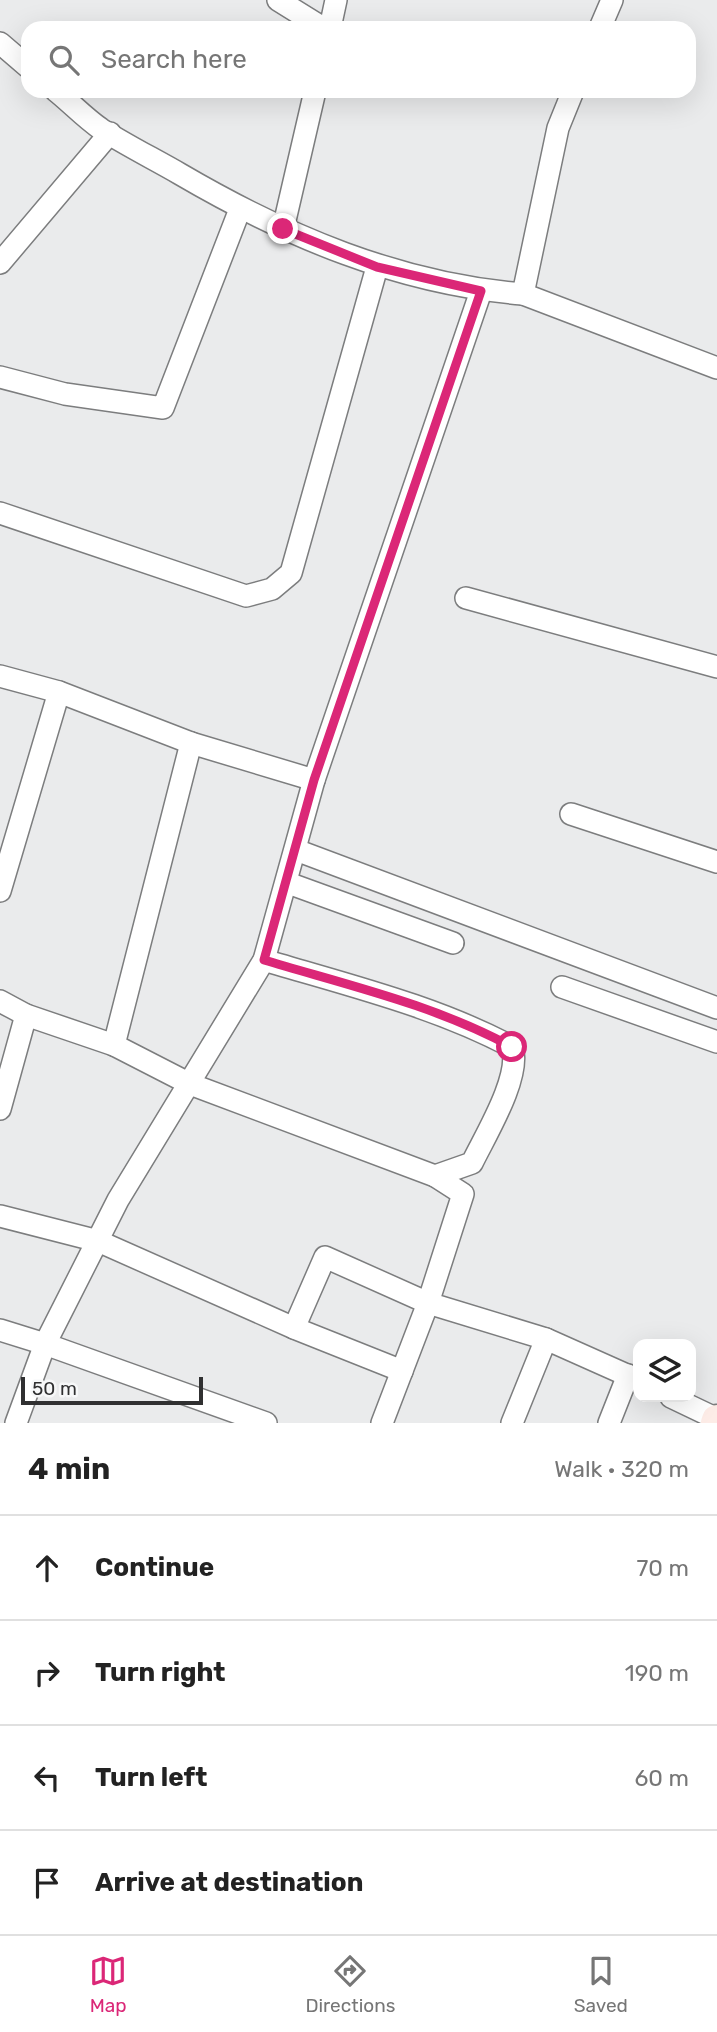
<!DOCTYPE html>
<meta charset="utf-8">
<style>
body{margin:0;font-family:Rubik,sans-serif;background:#f2f2f2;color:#222}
.controls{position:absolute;right:21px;bottom:21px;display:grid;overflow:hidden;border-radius:14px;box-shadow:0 7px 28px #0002}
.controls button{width:63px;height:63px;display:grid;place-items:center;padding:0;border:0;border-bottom:2px solid #e0e0e0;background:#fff;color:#222;font:35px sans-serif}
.scale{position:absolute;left:21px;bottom:18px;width:182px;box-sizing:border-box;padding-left:7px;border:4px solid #303031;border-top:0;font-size:19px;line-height:24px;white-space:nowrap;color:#303031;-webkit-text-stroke:5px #f7f8f9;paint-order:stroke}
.stop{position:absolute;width:21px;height:21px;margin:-16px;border:5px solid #db2777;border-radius:50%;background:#fff}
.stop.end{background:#db2777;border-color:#fff;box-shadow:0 2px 7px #0008}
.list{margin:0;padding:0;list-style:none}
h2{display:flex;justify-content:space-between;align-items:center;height:91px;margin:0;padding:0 28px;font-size:30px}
h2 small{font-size:23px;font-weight:400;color:#767676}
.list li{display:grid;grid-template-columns:46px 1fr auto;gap:21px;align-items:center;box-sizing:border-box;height:105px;padding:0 28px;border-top:2px solid #e0e0e0}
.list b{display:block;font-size:26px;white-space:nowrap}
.list em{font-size:23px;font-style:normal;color:#767676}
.icon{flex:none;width:38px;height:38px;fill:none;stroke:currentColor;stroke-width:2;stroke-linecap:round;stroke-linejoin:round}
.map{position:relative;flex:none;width:717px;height:1423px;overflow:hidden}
.search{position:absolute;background:#fff;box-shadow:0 7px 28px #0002;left:21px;right:21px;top:21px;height:77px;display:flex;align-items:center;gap:18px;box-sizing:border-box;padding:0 24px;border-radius:21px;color:#767676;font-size:26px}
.sheet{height:511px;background:#fff}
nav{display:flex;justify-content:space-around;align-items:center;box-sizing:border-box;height:98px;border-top:2px solid #e0e0e0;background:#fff;font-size:19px;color:#767676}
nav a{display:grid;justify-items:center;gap:4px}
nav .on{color:#db2777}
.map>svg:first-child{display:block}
</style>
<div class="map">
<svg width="717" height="1423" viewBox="0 0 717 1423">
<rect width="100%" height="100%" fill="#eaebec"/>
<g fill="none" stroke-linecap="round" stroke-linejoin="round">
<g stroke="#7c7d7e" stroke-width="24">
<g id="street">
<path d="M278,0l45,28"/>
<path d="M330,28l6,-28"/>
<path d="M600,28l12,-28"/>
<path d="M0,43l28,24"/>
<path d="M56,91c15,12 29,27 45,38 25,16 53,30 79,45 106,62 219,110 343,120l35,-166 15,-37"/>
<path d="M283,229l32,-138"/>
<path d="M0,263l110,-130"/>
<path d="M523,294l194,74"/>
<path d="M0,377l65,17 98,14 77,-199"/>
<path d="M0,513l246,83 26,-7 19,-16 86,-306"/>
<path d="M466,598l251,69"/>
<path d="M0,676l59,16 132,51 123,37"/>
<path d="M571,814l146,48"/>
<path d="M296,850l421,158"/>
<path d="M288,883l165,60"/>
<path d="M0,891l59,-199"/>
<path d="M264,960c83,25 171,46 248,87 10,29 -27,89 -40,116l-37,13 28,18 -35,109 118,36"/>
<path d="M562,987l155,55"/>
<path d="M0,1001l26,14 88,30 76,39 245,92"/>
<path d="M114,1045l77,-302"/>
<path d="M0,1109l26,-94"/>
<path d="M0,1216l98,25 196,87 108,43"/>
<path d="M294,1328l31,-71 103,46 -46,120"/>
<path d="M0,1330l45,14 -29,79"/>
<path d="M671,1397l46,22"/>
<path d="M266,1423l-221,-79 73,-144 146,-240 50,-180 167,-489"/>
<path d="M512,1423l34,-84 92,41"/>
<path d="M609,1423l19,-48"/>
</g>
</g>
<g stroke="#7c7d7e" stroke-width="33">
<path id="secondary" d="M716,1423l1,-3"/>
</g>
<use href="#street" stroke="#fff" stroke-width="21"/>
<use href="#secondary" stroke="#fdece7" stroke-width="30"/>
</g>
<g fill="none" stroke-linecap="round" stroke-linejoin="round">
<path stroke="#db2777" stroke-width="9" d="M283,229l94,38 104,24 -167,489 -50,180c83,25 171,45 248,87"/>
</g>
</svg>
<div class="controls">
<button><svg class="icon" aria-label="layers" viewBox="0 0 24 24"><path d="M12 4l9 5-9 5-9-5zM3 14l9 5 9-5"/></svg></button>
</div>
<div class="scale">50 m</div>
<div class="stop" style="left:512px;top:1047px"></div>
<div class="stop end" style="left:283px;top:229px"></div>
<div class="search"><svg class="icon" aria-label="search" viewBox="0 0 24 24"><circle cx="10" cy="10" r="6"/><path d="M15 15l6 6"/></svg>Search here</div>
</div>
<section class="sheet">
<h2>4 min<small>Walk · 320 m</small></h2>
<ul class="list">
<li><svg class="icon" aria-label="ahead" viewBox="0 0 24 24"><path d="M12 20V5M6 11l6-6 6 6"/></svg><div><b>Continue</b></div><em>70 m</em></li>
<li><svg class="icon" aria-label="right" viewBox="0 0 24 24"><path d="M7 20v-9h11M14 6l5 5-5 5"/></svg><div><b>Turn right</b></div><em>190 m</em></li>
<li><svg class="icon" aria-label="left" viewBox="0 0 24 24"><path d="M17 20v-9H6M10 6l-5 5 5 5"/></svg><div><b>Turn left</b></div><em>60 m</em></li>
<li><svg class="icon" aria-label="arrive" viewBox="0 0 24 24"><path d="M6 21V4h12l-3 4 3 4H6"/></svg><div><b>Arrive at destination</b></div></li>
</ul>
</section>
<nav>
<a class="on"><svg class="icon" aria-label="map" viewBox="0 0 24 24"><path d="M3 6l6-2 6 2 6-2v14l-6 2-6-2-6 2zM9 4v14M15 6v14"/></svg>Map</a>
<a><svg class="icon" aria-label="directions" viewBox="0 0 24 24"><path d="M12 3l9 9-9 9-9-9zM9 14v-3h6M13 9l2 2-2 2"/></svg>Directions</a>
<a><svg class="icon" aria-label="saved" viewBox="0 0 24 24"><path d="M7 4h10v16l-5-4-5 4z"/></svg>Saved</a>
</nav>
